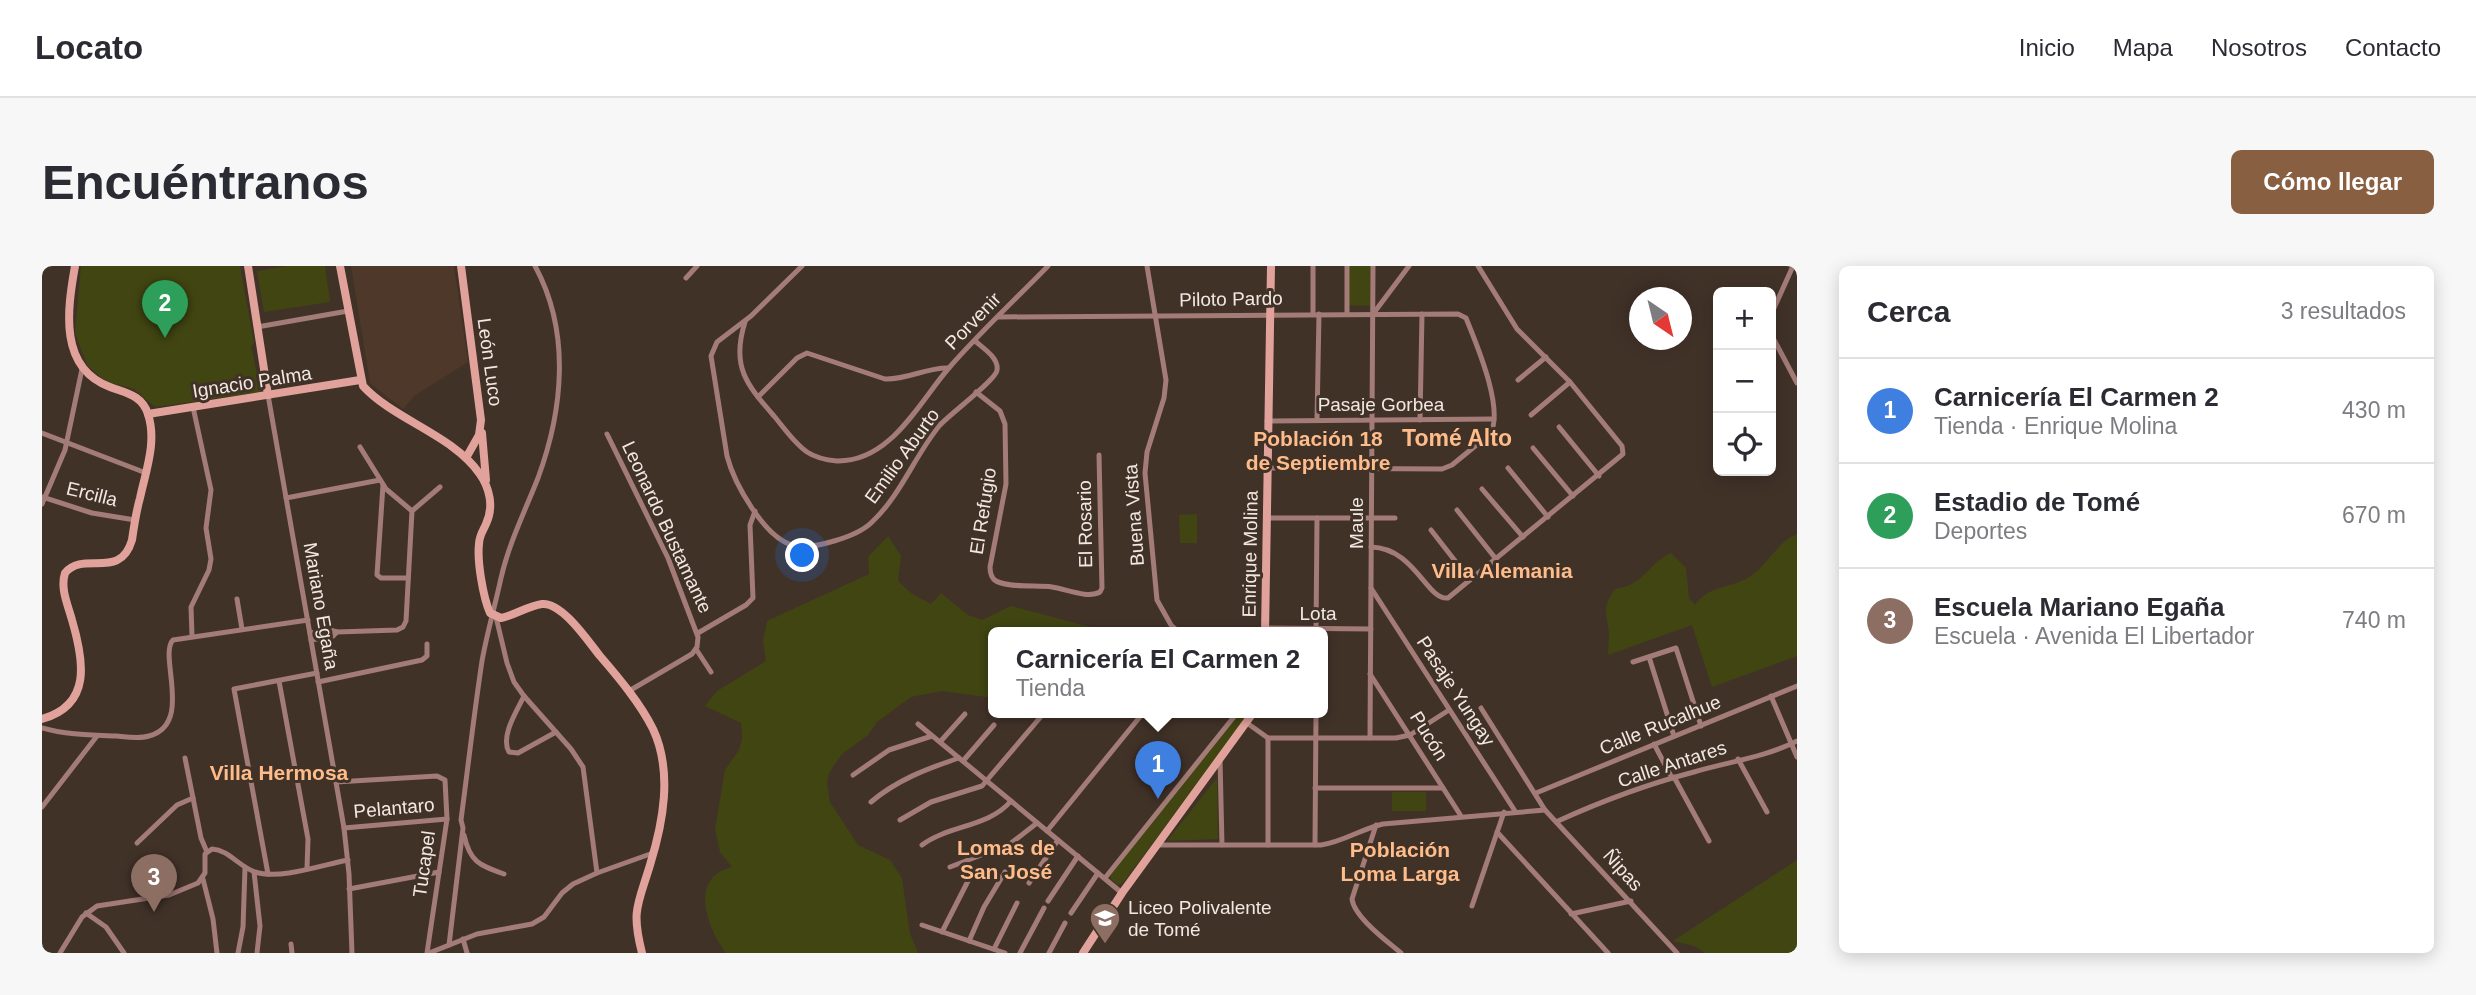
<!DOCTYPE html>
<html lang="es">
<meta charset="utf-8">
<style>
body{margin:0;font-family:Helvetica,sans-serif;background:#f7f7f7;color:#2b2b33}
.controls{position:absolute;right:21px;top:21px;display:grid;overflow:hidden;border-radius:10px;box-shadow:0 4px 18px #0003}
.controls button{width:63px;height:63px;display:grid;place-items:center;padding:0;border:0;border-bottom:2px solid #e1e1e2;background:#fff;color:#2b2b33;font:35px sans-serif}
.compass{position:absolute;left:1587px;top:21px;width:63px;height:63px;border-radius:50%;background:#fff;box-shadow:0 4px 18px #0003;rotate:145deg}
.you{position:absolute;left:761px;top:290px;width:24px;height:24px;margin:-18px;border:5px solid #fff;border-radius:50%;background:#1a73e8;box-shadow:0 0 0 10px #1a73e833}
.badge{display:grid;place-items:center;width:46px;height:46px;border-radius:50%;background:#895f41;color:#fff;font-size:23px;font-weight:700}
.pin{position:absolute;translate:-50% -58px;filter:drop-shadow(0 2px 4px #0008)}
.pin::after{content:'';position:absolute;top:37px;width:24px;height:21px;background:inherit;clip-path:polygon(0 0,100% 0,50% 100%)}
.popup{position:absolute;left:946px;top:361px;width:340px;height:91px;box-sizing:border-box;display:grid;place-content:center;border-radius:10px;background:#fff;filter:drop-shadow(0 2px 5px #0005);font-size:23px;white-space:nowrap;color:#7c7c81}
.popup b{font-size:26px;color:#2b2b33}
.popup::after{content:'';position:absolute;left:50%;top:100%;margin-left:-14px;border:14px solid transparent;border-top-color:#fff}
.list{margin:0;padding:0;list-style:none}
h2{display:flex;justify-content:space-between;align-items:center;height:91px;margin:0;padding:0 28px;font-size:30px}
h2 small{font-size:23px;font-weight:400;color:#7c7c81}
.list li{display:grid;grid-template-columns:46px 1fr auto;gap:21px;align-items:center;box-sizing:border-box;height:105px;padding:0 28px;border-top:2px solid #e1e1e2}
.list b{display:block;font-size:26px;white-space:nowrap}
.list p{margin:0;font-size:23px;white-space:nowrap;color:#7c7c81}
.list em{font-size:23px;font-style:normal;color:#7c7c81}
.icon{flex:none;width:38px;height:38px;fill:none;stroke:currentColor;stroke-width:2;stroke-linecap:round;stroke-linejoin:round}
.map{position:relative;flex:none;width:1755px;height:687px;overflow:hidden;border-radius:10px}
header{display:flex;align-items:center;gap:42px;box-sizing:border-box;height:98px;padding:0 35px;background:#fff;border-bottom:2px solid #e1e1e2}
header strong{font-size:33px}
nav{display:flex;gap:38px;margin-inline-start:auto;font-size:24px}
.intro{display:flex;align-items:center;justify-content:space-between;box-sizing:border-box;height:168px;padding:0 42px}
h1{margin:0;font-size:49px}
.button{padding:18px 32px;border-radius:10px;background:#895f41;color:#fff;font-size:24px;font-weight:700}
main{display:flex;gap:42px;padding:0 42px}
aside{flex:1;background:#fff;border-radius:10px;box-shadow:0 4px 18px #0003}
.map>svg:first-child{display:block}
</style>
<header>
<strong>Locato</strong>
<nav><a>Inicio</a><a>Mapa</a><a>Nosotros</a><a>Contacto</a></nav>
</header>
<div class="intro"><h1>Encuéntranos</h1><a class="button">Cómo llegar</a></div>
<main>
<div class="map">
<svg width="1755" height="687" viewBox="0 0 1755 687">
<rect width="100%" height="100%" fill="#413228"/>
<path fill="#4d3829" d="M309,0h103l14,96 -54,34 -11,13 -33,-26z"/>
<g fill="#404511">
<path d="M39,0h159l14,77 -3,3 10,46 -106,15 -21,-18 -29,-8 -18,-16 -12,-32z"/>
<path d="M245,0h38l5,36 -66,10 -7,-41z"/>
<path d="M1307,0h22l-1,40 -21,-1z"/>
<path d="M1155,248v29h-17l-1,-28z"/>
<path d="M1755,268v122l-85,31 -20,-62 -84,30c0,-7 1,-16 1,-23 -3,-21 -7,-24 6,-43 30,-4 32,-25 56,-36l15,15 3,30 6,7c14,-21 38,-16 57,-30 17,-12 26,-34 45,-41z"/>
<path d="M846,270l13,20 -3,25 14,13 19,10 10,-11 27,22 14,5 29,-14 102,27h-120v65l-51,-7 -31,6 -34,25 -9,13 -26,19 -13,19 -2,10 3,19 28,43 32,15 12,18 8,56 8,19h-192c-19,-26 -38,-75 6,-86l-12,-15 -5,-23 10,-59 14,-20 3,-11 -1,-16 -36,-17 12,-15 49,-30 -3,-20 4,-20 102,-47 -1,-17z"/>
<path d="M1197,447h10l-126,170 -5,2 -7,-6 -1,-4z"/>
<path d="M1175,512l1,61 -51,2z"/>
<rect x="1350" y="526" width="34" height="19"/>
<path d="M1755,594v93h-92l-11,-7 -21,-5z"/>
</g>
<g fill="none" stroke-linecap="round" stroke-linejoin="round">
<g stroke="#a37b77" stroke-width="5">
<path d="M760,0l-51,50 -34,26 -6,14 16,100c7,27 37,81 65,89 13,4 29,0 42,-4 14,-4 28,-9 38,-19 29,-27 43,-67 68,-97 10,-11 57,-46 57,-55 2,-12 -14,-22 -22,-29"/>
<path d="M1105,0l19,114 -2,18 -17,54 -2,21 12,127 14,25 9,8"/>
<path d="M1271,0v48"/>
<path d="M1305,0v48"/>
<path d="M644,12l11,-12"/>
<path d="M1331,48l36,-48"/>
<path d="M1729,49l22,-49"/>
<path d="M956,51l460,-3 8,4c10,25 39,92 24,116l-38,31 -10,4 -175,-1"/>
<path d="M703,56c-14,44 1,62 29,94 10,12 20,27 33,36 9,6 19,8 30,9 53,1 81,-57 111,-92 31,-36 67,-69 100,-103"/>
<path d="M215,61l91,-16"/>
<path d="M1729,68l26,49"/>
<path d="M1476,114l28,-23"/>
<path d="M934,126l24,19 5,13 1,60 -16,83c0,6 1,11 6,14 12,7 42,4 56,6 14,2 36,12 48,5l2,-4 -3,-133"/>
<path d="M226,129l76,433 5,46 3,79"/>
<path d="M716,131l39,-39 10,-5 78,26c22,1 42,-12 64,-11"/>
<path d="M1489,149l39,-33"/>
<path d="M1275,154l2,-106"/>
<path d="M1378,154l2,-106"/>
<path d="M1225,155l227,-2"/>
<path d="M1517,161l40,49"/>
<path d="M0,167l104,40"/>
<path d="M565,168l61,124 30,79 -1,10 -5,7 -63,37"/>
<path d="M318,181l26,42 26,22"/>
<path d="M1491,182l40,48"/>
<path d="M1466,202l40,49"/>
<path d="M341,219l-6,90 4,3h27"/>
<path d="M1440,223l41,48"/>
<path d="M0,231l50,16 43,7"/>
<path d="M244,232l94,-18"/>
<path d="M0,238l23,-54 17,-81"/>
<path d="M1415,244l39,49"/>
<path d="M1224,252h129"/>
<path d="M1389,264l39,50"/>
<path d="M1329,281c44,1 56,54 77,51l175,-144 -1,-8 -52,-64 -53,-53 -39,-63"/>
<path d="M1329,322l144,223"/>
<path d="M195,333l5,30"/>
<path d="M454,351l11,46 7,19 10,14 47,53 12,18 14,106"/>
<path d="M1223,362l106,1"/>
<path d="M268,367l20,-3 7,2 60,-2 6,-3 3,-6 6,-110 28,-24"/>
<path d="M656,367l48,-28 7,-7 -3,-73 5,-14"/>
<path d="M1274,367l1,-115"/>
<path d="M150,370l-1,-29 18,-37 2,-11 -5,-31 5,-38 -18,-83"/>
<path d="M269,374l22,-4 4,-4"/>
<path d="M654,383l15,23"/>
<path d="M1607,391l25,79"/>
<path d="M1591,396l43,-14 25,78"/>
<path d="M1328,408l91,142"/>
<path d="M237,415l29,158 -1,29"/>
<path d="M276,416l104,-22 5,-4v-12"/>
<path d="M482,430c-7,15 -24,40 -15,56l9,1 38,-21"/>
<path d="M1729,430l26,61"/>
<path d="M1439,442l64,102 132,143"/>
<path d="M1205,457l21,15h128l14,-3 39,-25"/>
<path d="M876,458l204,169"/>
<path d="M0,462c24,7 50,7 75,8 10,1 22,3 32,0 45,-12 9,-81 24,-96l135,-20"/>
<path d="M1226,472v107"/>
<path d="M1328,472l3,-472"/>
<path d="M898,476l25,-28"/>
<path d="M1612,478l18,34"/>
<path d="M143,492l16,80 6,14"/>
<path d="M1178,493l2,86"/>
<path d="M1696,493l29,53"/>
<path d="M921,495l31,-36"/>
<path d="M811,509l36,-25 43,-14"/>
<path d="M1632,511l35,64"/>
<path d="M294,516l101,-6 8,4 2,39 -20,134"/>
<path d="M1273,522h128"/>
<path d="M1494,527l261,-107"/>
<path d="M829,536c26,-22 55,-33 88,-44"/>
<path d="M0,541l55,-71"/>
<path d="M858,554l31,-18 51,-16 62,-73"/>
<path d="M1516,555c44,-20 90,-37 136,-49 34,-10 72,-15 103,-31"/>
<path d="M1334,559l-24,74c2,18 35,42 49,54"/>
<path d="M302,562l103,-9"/>
<path d="M1005,565l96,-118"/>
<path d="M1455,566l111,121"/>
<path d="M422,569c6,27 15,30 40,39"/>
<path d="M95,577l40,-38 16,-7"/>
<path d="M880,579c27,-20 67,-18 89,-44"/>
<path d="M1116,579h163c22,-3 40,-16 62,-21l162,-14"/>
<path d="M1273,579l1,-132"/>
<path d="M908,601l60,-23 27,-21"/>
<path d="M212,606l6,54 -3,27"/>
<path d="M226,608l-34,-185 83,-16"/>
<path d="M1063,612l132,-165"/>
<path d="M161,613l10,40 4,34"/>
<path d="M987,617l29,-43"/>
<path d="M307,623l90,-17"/>
<path d="M1006,635l30,-45"/>
<path d="M1430,640l32,-94"/>
<path d="M44,647l20,14 18,26"/>
<path d="M1029,647l27,-40"/>
<path d="M1529,648l60,-13"/>
<path d="M880,659l83,28"/>
<path d="M900,666l28,-55"/>
<path d="M421,673l4,14"/>
<path d="M927,675l15,-34 21,-35"/>
<path d="M249,678l1,9"/>
<path d="M407,679l14,-117 -2,-8c7,-53 13,-106 21,-159 5,-28 13,-55 19,-83 8,-35 24,-67 37,-100 25,-68 33,-146 -3,-212"/>
<path d="M952,683l23,-46"/>
<path d="M18,687l22,-36 15,-11 72,-11 29,-12 7,-10v-19l7,-5c17,1 26,17 43,23 25,8 67,-7 93,-12"/>
<path d="M196,687l5,-26 2,-59"/>
<path d="M387,687l48,-19 55,-10 12,-7 18,-24 11,-9 24,-11 56,-20"/>
<path d="M978,687l24,-45"/>
<path d="M1007,687l16,-30"/>
</g>
<g stroke="#e1a29c" stroke-width="8">
<path d="M206,0l20,129"/>
<path d="M298,0l23,120c30,33 91,50 116,87 11,15 15,34 7,51 -3,7 -7,12 -7,20 -2,17 4,53 11,69l11,5c14,-3 27,-12 41,-14 20,-2 46,37 58,52 19,22 40,47 53,73 20,43 10,94 -3,136 -12,40 -19,45 -8,88"/>
<path d="M419,0l20,154 -2,15 -13,23"/>
<path d="M106,148l212,-34"/>
<path d="M440,167l4,47"/>
<path d="M1223,367l6,-367"/>
<path d="M0,453c50,-14 42,-58 30,-99 -4,-15 -12,-31 -7,-47 19,-23 55,8 67,-33 2,-14 4,-28 8,-42 6,-28 17,-56 8,-84 -6,-19 -22,-21 -38,-27 -51,-19 -43,-76 -35,-121"/>
<path d="M1041,687l39,-60 131,-180"/>
</g>
</g>
<defs>
<g id="school-pin" transform="scale(1.575)"><path d="M0 17L-7.5 6A9.5 9.5 0 1 1 7.5 6Z" fill="#8d6e63" stroke="#413228"/><path d="M0-5L7-2L0 1L-7-2ZM-4 1L0 2.5L4 1V4Q0 6-4 4Z" fill="#fff"/></g>
</defs>
<g fill-rule="evenodd">
<use href="#school-pin" x="1063" y="652"/>
</g>
<g text-anchor="middle" dominant-baseline="central" stroke-width="6" stroke-linejoin="round" paint-order="stroke">
<g font-size="19" fill="#f2e8e2" stroke="#413228">
<text transform="translate(1189 33) rotate(-1)">Piloto Pardo</text>
<text transform="translate(931 55) rotate(-46)">Porvenir</text>
<text transform="translate(448 96) rotate(82)">León Luco</text>
<text transform="translate(210 116) rotate(-9)">Ignacio Palma</text>
<text x="1339" y="138">Pasaje Gorbea</text>
<text transform="translate(860 190) rotate(-54)">Emilio Aburto</text>
<text transform="translate(50 228) rotate(14)">Ercilla</text>
<text transform="translate(941 245) rotate(-81)">El Refugio</text>
<text transform="translate(1092 249) rotate(-94)">Buena Vista</text>
<text transform="translate(1314 257) rotate(-90)">Maule</text>
<text transform="translate(1043 258) rotate(-91)">El Rosario</text>
<text transform="translate(625 261) rotate(65)">Leonardo Bustamante</text>
<text transform="translate(1208 288) rotate(-89)">Enrique Molina</text>
<text transform="translate(279 340) rotate(80)">Mariano Egaña</text>
<text x="1276" y="347">Lota</text>
<text transform="translate(1414 425) rotate(57)">Pasaje Yungay</text>
<text transform="translate(1618 459) rotate(-22)">Calle Rucalhue</text>
<text transform="translate(1387 470) rotate(58)">Pucón</text>
<text transform="translate(1630 498) rotate(-18)">Calle Antares</text>
<text transform="translate(352 542) rotate(-5)">Pelantaro</text>
<text transform="translate(382 598) rotate(-82)">Tucapel</text>
<text transform="translate(1581 604) rotate(48)">Ñipas</text>
</g>
<g font-size="19" fill="#f2e8e2" stroke="#413228" text-anchor="start">
<text x="1086" y="641">Liceo Polivalente<tspan x="1086" dy="22">de Tomé</tspan></text>
</g>
<g font-size="21" font-weight="bold" fill="#ffbc8b" stroke="#413228">
<text x="1276" y="172">Población 18<tspan x="1276" dy="24">de Septiembre</tspan></text>
<text x="1460" y="304">Villa Alemania</text>
<text x="237" y="506">Villa Hermosa</text>
<text x="964" y="581">Lomas de<tspan x="964" dy="24">San José</tspan></text>
<text x="1358" y="583">Población<tspan x="1358" dy="24">Loma Larga</tspan></text>
</g>
<g font-size="23" font-weight="bold" fill="#ffbc8b" stroke="#413228">
<text x="1415" y="172">Tomé Alto</text>
</g>
</g>
</svg>
<div class="controls">
<button>+</button>
<button>−</button>
<button><svg class="icon" aria-label="locate" viewBox="0 0 24 24"><circle cx="12" cy="12" r="6"/><path d="M12 2v4M12 18v4M2 12h4M18 12h4"/></svg></button>
</div>
<svg class="compass" viewBox="-18 -18 36 36"><path d="M0-13l5 13h-10z" fill="#e53935"/><path d="M0 13l5-13h-10z" fill="#7c7c81"/></svg>
<div class="you"></div>
<div class="pin badge" style="left:1116px;top:533px;background:#3f7fe0">1</div>
<div class="popup"><b>Carnicería El Carmen 2</b>Tienda</div>
<div class="pin badge" style="left:123px;top:72px;background:#2e9e5b">2</div>
<div class="pin badge" style="left:112px;top:646px;background:#8d6e63">3</div>
</div>
<aside>
<h2>Cerca<small>3 resultados</small></h2>
<ul class="list">
<li><span class="badge" style="background:#3f7fe0">1</span><div><b>Carnicería El Carmen 2</b><p>Tienda · Enrique Molina</p></div><em>430 m</em></li>
<li><span class="badge" style="background:#2e9e5b">2</span><div><b>Estadio de Tomé</b><p>Deportes</p></div><em>670 m</em></li>
<li><span class="badge" style="background:#8d6e63">3</span><div><b>Escuela Mariano Egaña</b><p>Escuela · Avenida El Libertador</p></div><em>740 m</em></li>
</ul>
</aside>
</main>
